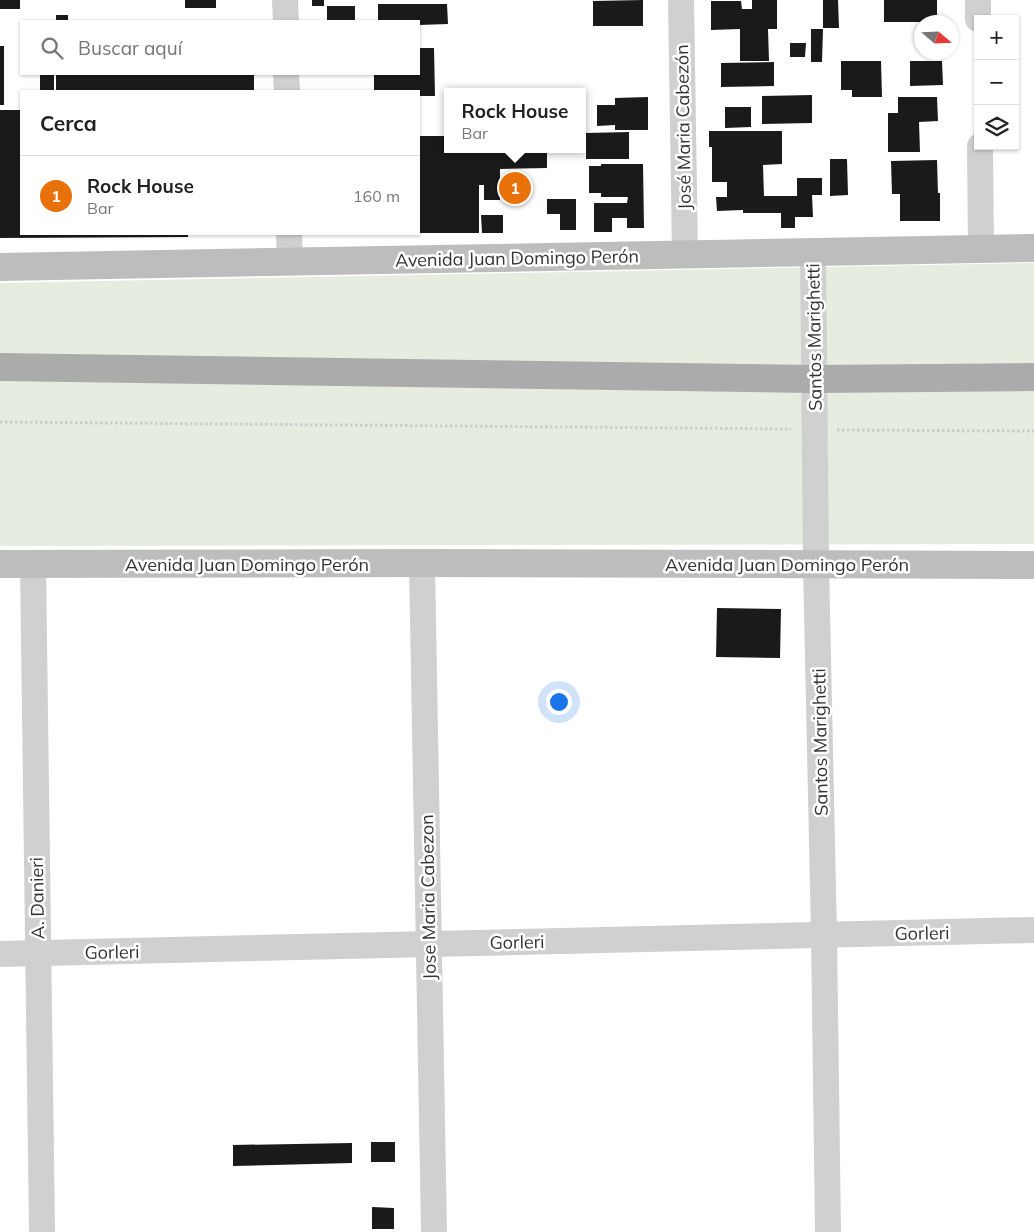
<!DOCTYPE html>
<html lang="es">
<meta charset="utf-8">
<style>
body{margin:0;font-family:Mulish,sans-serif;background:#f2f2f2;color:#222}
.controls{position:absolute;right:15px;top:15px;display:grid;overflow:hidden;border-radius:0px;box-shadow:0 1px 4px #0004}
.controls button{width:45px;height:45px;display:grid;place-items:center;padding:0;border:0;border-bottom:1px solid #e0e0e0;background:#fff;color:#222;font:25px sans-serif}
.compass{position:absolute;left:914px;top:15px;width:45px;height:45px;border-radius:50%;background:#fff;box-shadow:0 1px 4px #0004;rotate:109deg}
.you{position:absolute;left:558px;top:701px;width:18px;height:18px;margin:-12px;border:4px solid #fff;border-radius:50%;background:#1a73e8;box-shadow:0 0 0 8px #1a73e833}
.badge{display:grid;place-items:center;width:32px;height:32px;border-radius:50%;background:#0b8043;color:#fff;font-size:16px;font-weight:700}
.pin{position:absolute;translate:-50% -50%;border:2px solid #fff;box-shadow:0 1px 5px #0006}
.popup{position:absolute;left:444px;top:88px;width:142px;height:65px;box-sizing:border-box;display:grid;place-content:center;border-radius:0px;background:#fff;filter:drop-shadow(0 1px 4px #0005);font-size:16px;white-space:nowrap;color:#767676}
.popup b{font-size:19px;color:#222}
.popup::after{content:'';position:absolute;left:50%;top:100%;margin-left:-10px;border:10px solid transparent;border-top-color:#fff}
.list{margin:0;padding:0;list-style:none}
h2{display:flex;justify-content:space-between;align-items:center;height:65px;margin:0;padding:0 20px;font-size:21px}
h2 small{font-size:16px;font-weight:400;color:#767676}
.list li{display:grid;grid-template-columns:32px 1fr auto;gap:15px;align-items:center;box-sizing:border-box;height:80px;padding:0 20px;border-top:1px solid #e0e0e0}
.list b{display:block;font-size:19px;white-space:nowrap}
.list p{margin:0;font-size:16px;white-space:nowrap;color:#767676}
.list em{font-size:16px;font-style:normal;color:#767676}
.icon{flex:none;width:28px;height:28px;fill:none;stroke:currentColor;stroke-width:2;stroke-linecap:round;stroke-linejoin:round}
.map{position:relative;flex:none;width:1034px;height:1232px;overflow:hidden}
.search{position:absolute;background:#fff;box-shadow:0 1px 4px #0004;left:20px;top:20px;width:400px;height:55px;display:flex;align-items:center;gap:12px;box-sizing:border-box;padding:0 18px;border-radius:0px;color:#767676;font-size:19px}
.panel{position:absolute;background:#fff;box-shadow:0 1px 4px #0004;left:20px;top:90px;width:400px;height:145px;border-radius:0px}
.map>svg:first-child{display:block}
</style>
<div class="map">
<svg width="1034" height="1232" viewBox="0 0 1034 1232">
<rect width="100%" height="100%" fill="#fff"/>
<path fill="#e6ecdf" d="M1034,263v281l-1034,2v-263z"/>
<g fill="#1a1a1a">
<rect x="0" y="0" width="20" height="9"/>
<rect x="185" y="0" width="31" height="8"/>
<rect x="312" y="0" width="12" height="6"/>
<path d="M643,0v26h-50v-25z"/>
<path d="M752,0h25v29h-9l1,32h-29v-32l-29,1v-29h30l1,8h10z"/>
<path d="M823,0h15l1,28h-16z"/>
<rect x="884" y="0" width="53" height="22"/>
<path d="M378,4h69l1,20 -29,1v-4h-41z"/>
<rect x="327" y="6" width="28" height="15"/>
<rect x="56" y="15" width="12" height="6"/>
<path d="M811,29h12l-1,33h-11z"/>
<path d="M790,43h16l-1,14h-15z"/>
<rect x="0" y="46" width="4" height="59"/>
<path d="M419,48h15l1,48h-16v-5h-45v-17h45z"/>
<path d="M841,61h40l1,36h-30v-7h-11z"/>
<path d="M910,61h32l1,24 -33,1z"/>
<path d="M774,62v24l-53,1v-24z"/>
<rect x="40" y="74" width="14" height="17"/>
<path d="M56,74h14v1l184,-1v17h-198z"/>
<path d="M812,95v28l-50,1v-28z"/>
<path d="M648,97v33h-33v-5l-18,1v-21h18v-7z"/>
<path d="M898,97h39l1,24 -19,1 1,30h-32v-39h10z"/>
<path d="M725,107h26v20l-26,1z"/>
<path d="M0,110h21v124h167v3l-188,1z"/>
<path d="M709,131h73v33l-19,1 1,31h33v-18h25v17h-10l1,22h-18v11h-14v-15h-38v-3l-26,1 -1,-14h11v-15h-15v-35h-3z"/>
<path d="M629,132v27h-43v-26z"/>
<path d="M419,136h29v13h99v19l-47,1v31h-16v-15h-5v48h-60z"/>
<path d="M830,159h17l1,36 -18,1z"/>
<path d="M937,160l1,33h2v28h-40v-27h-8l-1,-33z"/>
<path d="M601,164h42l1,64h-17v-10h-15v14h-18v-29h33l1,-6h-27v-4h-12v-27h12z"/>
<path d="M547,199h29v31h-16v-16h-13z"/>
<path d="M481,215h22v18h-21z"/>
<path d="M717,608l64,1 -1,49 -64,-1z"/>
<rect x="371" y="1142" width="24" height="20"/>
<path d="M352,1143v20l-119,3v-21z"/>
<path d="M372,1207l22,1v21h-22z"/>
</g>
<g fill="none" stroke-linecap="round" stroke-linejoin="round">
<g stroke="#cdcdcd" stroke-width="3" stroke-dasharray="2.5 2.5" stroke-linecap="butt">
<path d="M0,422l791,7"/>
<path d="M837,430l197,1"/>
</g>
<g stroke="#d0d0d0" stroke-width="26">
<path d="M285,0l1,21"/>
<path d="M681,0l4,255"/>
<path d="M978,0v19"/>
<path d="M286,74l1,17"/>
<path d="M980,146l1,103"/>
<path d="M289,234l1,28"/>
<path d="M813,252l3,312 8,371 4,297"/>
<path d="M422,563l12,669"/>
<path d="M33,564l9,668"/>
<path d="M0,954l1034,-24"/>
</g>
<g stroke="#bdbdbd" stroke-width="28">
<path d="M0,267l1034,-19"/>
<path d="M0,564l422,-1 612,2"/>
</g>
<path stroke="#ababab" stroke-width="28" d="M0,367l815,12 219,-2"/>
</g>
<g text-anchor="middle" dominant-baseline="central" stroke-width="5" stroke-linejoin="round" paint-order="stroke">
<g font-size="18" fill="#333" stroke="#fff">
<text transform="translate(683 127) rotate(-91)">José Maria Cabezón</text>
<text transform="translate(517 258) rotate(-1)">Avenida Juan Domingo Perón</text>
<text transform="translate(814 337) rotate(-91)">Santos Marighetti</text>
<text x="247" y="564">Avenida Juan Domingo Perón</text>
<text x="787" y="564">Avenida Juan Domingo Perón</text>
<text transform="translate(820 742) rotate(-91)">Santos Marighetti</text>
<text transform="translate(428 897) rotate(-91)">Jose Maria Cabezon</text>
<text transform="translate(37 898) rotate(-91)">A. Danieri</text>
<text transform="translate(922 933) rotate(-1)">Gorleri</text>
<text transform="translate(517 942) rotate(-1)">Gorleri</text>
<text transform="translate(112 952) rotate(-1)">Gorleri</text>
</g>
</g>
</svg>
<div class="controls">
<button>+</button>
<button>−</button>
<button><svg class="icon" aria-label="layers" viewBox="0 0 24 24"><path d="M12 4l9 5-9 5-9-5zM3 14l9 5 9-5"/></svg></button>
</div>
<svg class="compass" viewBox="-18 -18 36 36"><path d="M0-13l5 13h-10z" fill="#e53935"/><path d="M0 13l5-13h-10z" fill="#767676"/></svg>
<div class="you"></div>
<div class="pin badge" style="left:515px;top:188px;background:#e8710a">1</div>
<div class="popup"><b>Rock House</b>Bar</div>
<div class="search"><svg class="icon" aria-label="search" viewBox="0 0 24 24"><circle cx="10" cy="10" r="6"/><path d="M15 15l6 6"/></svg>Buscar aquí</div>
<section class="panel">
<h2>Cerca<small></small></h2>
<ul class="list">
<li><span class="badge" style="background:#e8710a">1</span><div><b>Rock House</b><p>Bar</p></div><em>160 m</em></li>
</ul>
</section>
</div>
